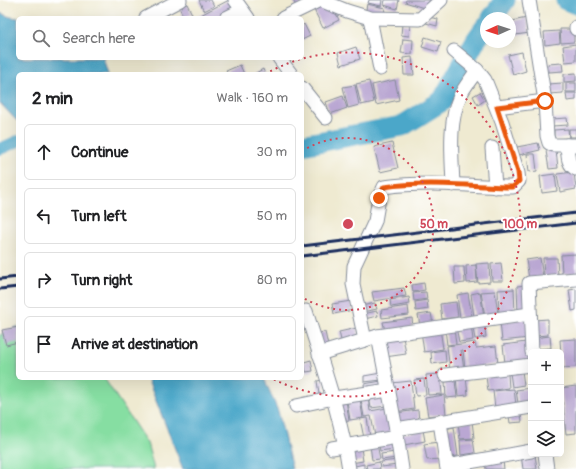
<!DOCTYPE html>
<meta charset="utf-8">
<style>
body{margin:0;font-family:Pangolin,sans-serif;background:#f2f2f2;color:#202124}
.controls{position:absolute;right:12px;bottom:12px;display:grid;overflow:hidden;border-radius:6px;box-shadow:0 4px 16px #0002}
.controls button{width:36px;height:36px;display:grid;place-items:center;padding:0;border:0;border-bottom:1px solid #e0e0e0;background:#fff;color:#202124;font:20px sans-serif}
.compass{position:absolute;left:480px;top:12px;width:36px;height:36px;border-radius:50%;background:#fff;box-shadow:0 4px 16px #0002;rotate:267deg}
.stop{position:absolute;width:12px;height:12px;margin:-9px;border:3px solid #ea580c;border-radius:50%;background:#fff}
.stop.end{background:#ea580c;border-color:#fff;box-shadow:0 1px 4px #0008}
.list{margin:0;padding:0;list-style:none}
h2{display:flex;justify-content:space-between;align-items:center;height:52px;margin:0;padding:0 16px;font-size:17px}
h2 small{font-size:13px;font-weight:400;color:#757577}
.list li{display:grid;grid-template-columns:26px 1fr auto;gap:12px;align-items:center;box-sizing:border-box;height:56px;margin:0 8px 8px;padding:0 8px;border:1px solid #e0e0e0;border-radius:6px}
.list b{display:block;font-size:15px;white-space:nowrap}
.list em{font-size:13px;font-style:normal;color:#757577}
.icon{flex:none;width:22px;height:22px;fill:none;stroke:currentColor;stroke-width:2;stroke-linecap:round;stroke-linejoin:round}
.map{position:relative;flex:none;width:576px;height:469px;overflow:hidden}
.search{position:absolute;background:#fff;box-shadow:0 4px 16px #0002;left:16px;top:16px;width:288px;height:44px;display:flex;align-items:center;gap:10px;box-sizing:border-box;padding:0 14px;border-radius:6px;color:#757577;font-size:15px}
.panel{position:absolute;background:#fff;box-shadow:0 4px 16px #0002;left:16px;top:72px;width:288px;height:308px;border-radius:6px}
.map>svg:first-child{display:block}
</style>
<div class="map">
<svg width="576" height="469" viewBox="0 0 576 469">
<rect width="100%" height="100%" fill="#fff"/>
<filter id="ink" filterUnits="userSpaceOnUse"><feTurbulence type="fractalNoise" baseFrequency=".025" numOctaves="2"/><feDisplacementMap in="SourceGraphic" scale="8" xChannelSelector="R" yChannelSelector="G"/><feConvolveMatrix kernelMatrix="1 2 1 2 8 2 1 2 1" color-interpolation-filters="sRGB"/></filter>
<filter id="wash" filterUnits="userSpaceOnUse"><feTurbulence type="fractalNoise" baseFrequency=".012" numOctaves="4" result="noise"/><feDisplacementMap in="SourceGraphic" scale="16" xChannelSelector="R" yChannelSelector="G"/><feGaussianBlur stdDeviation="0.9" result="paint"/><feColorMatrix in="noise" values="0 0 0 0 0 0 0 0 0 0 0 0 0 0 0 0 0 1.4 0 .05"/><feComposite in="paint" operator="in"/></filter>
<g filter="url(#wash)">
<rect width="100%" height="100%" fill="#efead1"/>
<path fill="#86dea2" stroke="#508680" d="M18,326v52h86l43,65 7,26h-154v-134z"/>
<g fill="#4ba7c9" stroke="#336b94">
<path d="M0,13l10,4 8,1v40h85l5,16h-90v48l-18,-19z"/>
<path d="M147,378h117l14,33 14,58h-109z"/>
</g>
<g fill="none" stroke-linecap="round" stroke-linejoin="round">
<path stroke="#4ba7c9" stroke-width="12" d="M0,149l18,-8"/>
<g stroke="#4ba7c9" stroke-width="21">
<path d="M566,0l10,4"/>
<path d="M492,18l13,-18"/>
<path d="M302,145l100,-19 40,-25 34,-61 10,-14"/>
</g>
</g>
<g id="blocks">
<g fill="#baa7d3">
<path d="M199,0h12l3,6 -10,5z"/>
<path d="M229,0l7,8 -19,10h-22z"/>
<path d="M293,0h13l-9,8z"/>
<path d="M369,0h13l-1,6 -13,-3z"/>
<path d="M385,0h14l-2,9 -13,-4z"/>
<path d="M406,0h24l-3,9 -22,-7z"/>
<path d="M323,3l10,4 6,13 -16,8 -10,-20z"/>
<path d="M187,4l5,10 -8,4 -5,-11z"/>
<path d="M367,4l18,4 -2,10 -18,-3z"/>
<path d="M428,17l10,2 -1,7 -11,-3z"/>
<path d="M527,18l3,15 -15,2 -3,-14z"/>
<path d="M304,24l6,12 -8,4v-14z"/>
<path d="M402,24l8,1 -1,11 -8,-1z"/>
<path d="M560,29h14v13l-13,1z"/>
<path d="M559,31l1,12 -15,2 -1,-13z"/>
<path d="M425,37l16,5 -3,10 -16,-5z"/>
<path d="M403,39l10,1 -1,14 -11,-1z"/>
<path d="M576,44v17l-11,1 -2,-16z"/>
<path d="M356,47l4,12 -19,6 -3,-12z"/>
<path d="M522,52l4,19 -13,4 -5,-20z"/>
<path d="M412,57l2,18h-10l-1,-17z"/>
<path d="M562,63l1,8 -14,1 -1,-8z"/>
<path d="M240,65l4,9h-16l-2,-3z"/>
<path d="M263,69l2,5h-11z"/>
<path d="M576,73v8l-12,1v-8z"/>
<path d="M395,80l4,20 -23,5 -4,-20z"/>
<path d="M369,81l5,21 -13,3 -5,-21z"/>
<path d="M563,83v10l-14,1 -1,-10z"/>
<rect x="566" y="83" width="10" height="9"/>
<path d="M355,85l4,20 -11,3 -5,-21z"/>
<path d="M480,92l5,8 -7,5 -5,-9z"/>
<path d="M566,93h10v7l-9,1z"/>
<path d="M343,96l4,12 -17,6 -4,-12z"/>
<path d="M567,118l1,7 -16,1v-7z"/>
<path d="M568,129l1,9 -15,1v-9z"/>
<rect x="569" y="129" width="7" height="8"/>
<path d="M392,143l6,25 -18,4 -6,-25z"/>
<path d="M538,143l2,7 -21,5 -2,-8z"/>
<path d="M556,150l2,18 -9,1 -3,-18z"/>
<path d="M527,154h8l2,17 -8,1z"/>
<path d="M574,172l2,17 -16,3 -3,-18z"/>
<path d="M555,174l2,17 -15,2 -2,-17z"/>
<path d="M576,254v19l-14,1 -1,-19z"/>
<path d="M540,258l3,19 -14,2 -3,-19z"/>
<path d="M543,258h14l1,18 -14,1z"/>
<path d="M489,263l1,19 -12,1 -2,-19z"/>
<path d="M501,263l2,18h-11l-1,-17z"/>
<path d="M476,265l1,17 -10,1 -1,-17z"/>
<path d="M454,267h10l1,16 -10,1z"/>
<path d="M424,283l1,7 -12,2 -1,-7z"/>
<path d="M526,285l2,28 -10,1 -1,-28z"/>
<path d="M404,288l2,8 -32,5 -2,-9z"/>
<path d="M514,289l1,24 -16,1 -1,-24z"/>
<path d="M576,289v21l-4,1 -3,-21z"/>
<path d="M495,291l3,24 -13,2 -4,-25z"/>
<path d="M426,292l1,7 -13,2 -1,-8z"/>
<path d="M480,292l4,24 -10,1 -3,-23z"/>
<path d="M468,293l4,24 -12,1 -3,-23z"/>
<path d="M409,297l1,7 -19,3 -1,-7z"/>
<path d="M427,300l1,9 -12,2 -1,-9z"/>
<path d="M351,301l2,9 -19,4 -2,-10z"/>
<path d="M456,302l2,15 -16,2 -2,-15z"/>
<path d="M375,303l2,6 -15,3 -1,-6z"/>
<path d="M408,306l1,9 -27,3 -1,-8z"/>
<path d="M377,311l1,5 -14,3 -1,-5z"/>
<path d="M431,313l2,11 -13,1 -2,-10z"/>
<path d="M412,318l1,9 -28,4 -2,-9z"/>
<path d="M526,318l3,20 -27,3 -2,-19z"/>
<path d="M548,319v16l-14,1v-16z"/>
<path d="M484,321l2,16 -11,2 -3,-16z"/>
<path d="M471,325l2,15 -14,2 -3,-15z"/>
<path d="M18,327v15l-12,3 -4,-15z"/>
<path d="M357,328l3,12 -18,4 -3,-12z"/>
<path d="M440,328l3,21 -19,3 -3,-21z"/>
<path d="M454,328l2,16 -9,1 -2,-16z"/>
<path d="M325,332l3,14 -6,1 -3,-14z"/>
<path d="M550,336l1,12 -15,1 -2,-11z"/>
<path d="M403,337l3,17 -21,3 -2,-17z"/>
<path d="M576,339v28l-14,1 -2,-28z"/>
<path d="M475,342l1,6 20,-2 2,18 -33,5 -2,-19h-2l3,19 -14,2 -3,-25z"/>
<path d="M526,342l3,18 -24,3 -2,-18z"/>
<path d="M445,350l1,12 -14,2 -1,-12z"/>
<path d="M311,360l2,11 -7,1 -2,-10z"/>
<path d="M522,371l2,14 -12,2 -2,-14z"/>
<path d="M381,373l1,7 -18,2v-6z"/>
<path d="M440,374l2,20 -14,1 -2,-20z"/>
<path d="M508,374l1,14 -21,3 -2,-14z"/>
<path d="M466,377l2,18 -10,1 -2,-18z"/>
<path d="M424,379l2,16 -10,1 -2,-16z"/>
<path d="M323,380l2,14h-6l-2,-13z"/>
<path d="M382,381l1,8 -18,3 -1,-8z"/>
<path d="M411,381l3,28 -19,3 -3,-29z"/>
<path d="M455,381l2,16 -11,1 -1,-16z"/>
<path d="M576,386v47l-10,1 -5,-46z"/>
<path d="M531,388v13l-13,2 -2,-13z"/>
<path d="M514,389l2,16 -21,3 -2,-17z"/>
<path d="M385,393l2,13 -16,2 -2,-12z"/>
<path d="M444,395l2,19 -18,2 -3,-18z"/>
<path d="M368,398l2,13 17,-3 4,25 -16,3 -4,-20 -7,1 -3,-18z"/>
<path d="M360,399l3,19 -13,2 -3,-19z"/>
<path d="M346,400l3,21 -7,1 -4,-20z"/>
<path d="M418,410l1,11 -21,3 -2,-11z"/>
<path d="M521,415l1,7 -12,1 -1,-7z"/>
<path d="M367,418l3,19 -6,1 -4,-19z"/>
<path d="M472,421l2,17 -14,1 -2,-16z"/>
<path d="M454,427l4,29 -9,1 -4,-28z"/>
<path d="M423,430l2,11 -21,4 -3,-11z"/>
<path d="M473,439l2,14 -14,2 -1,-15z"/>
<path d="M393,442l1,7 -14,2 -1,-7z"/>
<path d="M438,442l3,17 -14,1 -3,-16z"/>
<path d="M377,444l3,15 -8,1 -2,-15z"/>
<path d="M361,448l2,13 -12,2 -2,-13z"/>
<path d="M395,452l1,6 -14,2 -1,-6z"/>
<path d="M535,454l2,15h-14l-2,-14z"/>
<path d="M397,460v5l-15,2 -1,-5z"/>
<path d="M503,461l1,8h-18l-1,-6z"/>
<path d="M379,462l1,7h-13l-1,-4z"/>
<path d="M364,464v5h-12l-1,-2z"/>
</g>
</g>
</g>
<g filter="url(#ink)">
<use href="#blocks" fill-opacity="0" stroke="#858c98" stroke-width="1"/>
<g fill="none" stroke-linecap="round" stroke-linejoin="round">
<g stroke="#858c98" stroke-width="15">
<g id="street">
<path d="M235,0l13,18"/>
<path d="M529,0l16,101 2,35 2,7 4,2h23"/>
<path d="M146,18l34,-18"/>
<path d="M226,18l16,-8"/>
<path d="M283,18l37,-18 27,11 23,7 50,1 21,-19"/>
<path d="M370,18l10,51"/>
<path d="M576,27v2"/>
<path d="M279,58l12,16"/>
<path d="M302,88l24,30"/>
<path d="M497,107l48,-6"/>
<path d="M567,145c1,9 0,20 9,24"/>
<path d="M492,148l3,39"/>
<path d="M453,185c-1,-29 -5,-62 7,-89 4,-9 12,-18 17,-26"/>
<path d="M306,311c16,53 35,104 43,158"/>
<path d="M378,336l18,93 6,40"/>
<path d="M365,340l-12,-56 1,-18 21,-45 4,-23 5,-11c42,-6 86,-1 129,0l6,-6 -1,-8 -16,-51 -17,-42 -8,-10 -23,-19"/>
<path d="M532,352l-3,-69 47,-4"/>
<path d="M319,354l59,-18 152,-22"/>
<path d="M445,375l86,-10"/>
<path d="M296,406l38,-8 55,-8"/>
<path d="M440,422l7,47"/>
<path d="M396,429l135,-22"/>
<path d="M332,448l65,-11"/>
<path d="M545,454l2,15"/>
<path d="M447,466l84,-15"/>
</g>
</g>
<use href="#street" stroke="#fff" stroke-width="13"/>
<g stroke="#1b2f5e" stroke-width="3">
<path d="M302,246l274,-33"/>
<path d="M302,256l274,-33"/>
<path d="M0,279l18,-2"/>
<path d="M0,289l18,-2"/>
</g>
</g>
</g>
<g fill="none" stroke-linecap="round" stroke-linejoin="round" filter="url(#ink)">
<path stroke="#ea580c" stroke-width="5" d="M379,198l5,-11c42,-6 86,-1 129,0l6,-6 -1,-9 -21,-65 48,-6"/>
</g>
<g fill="none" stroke="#d1495b" stroke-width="2" stroke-dasharray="2 4">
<path d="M302 151A86 86 0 1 1 302 297"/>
<path d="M265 74A172 172 0 1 1 273 379"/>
</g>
<circle cx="348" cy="224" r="6" fill="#d1495b" stroke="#fff" stroke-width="2"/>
<g font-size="12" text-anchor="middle" font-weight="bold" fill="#d1495b" stroke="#fff" stroke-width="4" stroke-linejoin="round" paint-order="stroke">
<text x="434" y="228">50 m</text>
<text x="520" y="228">100 m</text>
</g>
</svg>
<div class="controls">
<button>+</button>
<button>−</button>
<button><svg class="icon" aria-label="layers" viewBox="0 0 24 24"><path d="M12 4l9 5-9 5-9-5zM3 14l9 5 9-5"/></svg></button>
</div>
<svg class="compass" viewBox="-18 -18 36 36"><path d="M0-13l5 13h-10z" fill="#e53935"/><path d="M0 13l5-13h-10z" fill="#757577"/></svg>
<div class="stop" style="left:545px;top:101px"></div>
<div class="stop end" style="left:379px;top:198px"></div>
<div class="search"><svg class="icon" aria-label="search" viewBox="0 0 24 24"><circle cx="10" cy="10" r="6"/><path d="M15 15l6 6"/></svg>Search here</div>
<section class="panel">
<h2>2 min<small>Walk · 160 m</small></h2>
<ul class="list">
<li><svg class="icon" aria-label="ahead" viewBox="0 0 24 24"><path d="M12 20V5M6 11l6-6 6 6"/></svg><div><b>Continue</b></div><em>30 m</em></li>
<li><svg class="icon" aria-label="left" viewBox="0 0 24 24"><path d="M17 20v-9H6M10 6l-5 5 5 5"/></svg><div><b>Turn left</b></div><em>50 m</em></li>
<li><svg class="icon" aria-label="right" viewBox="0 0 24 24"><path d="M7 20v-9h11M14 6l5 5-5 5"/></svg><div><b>Turn right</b></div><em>80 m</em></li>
<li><svg class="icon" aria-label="arrive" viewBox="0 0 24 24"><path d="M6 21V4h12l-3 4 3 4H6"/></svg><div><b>Arrive at destination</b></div></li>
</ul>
</section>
</div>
